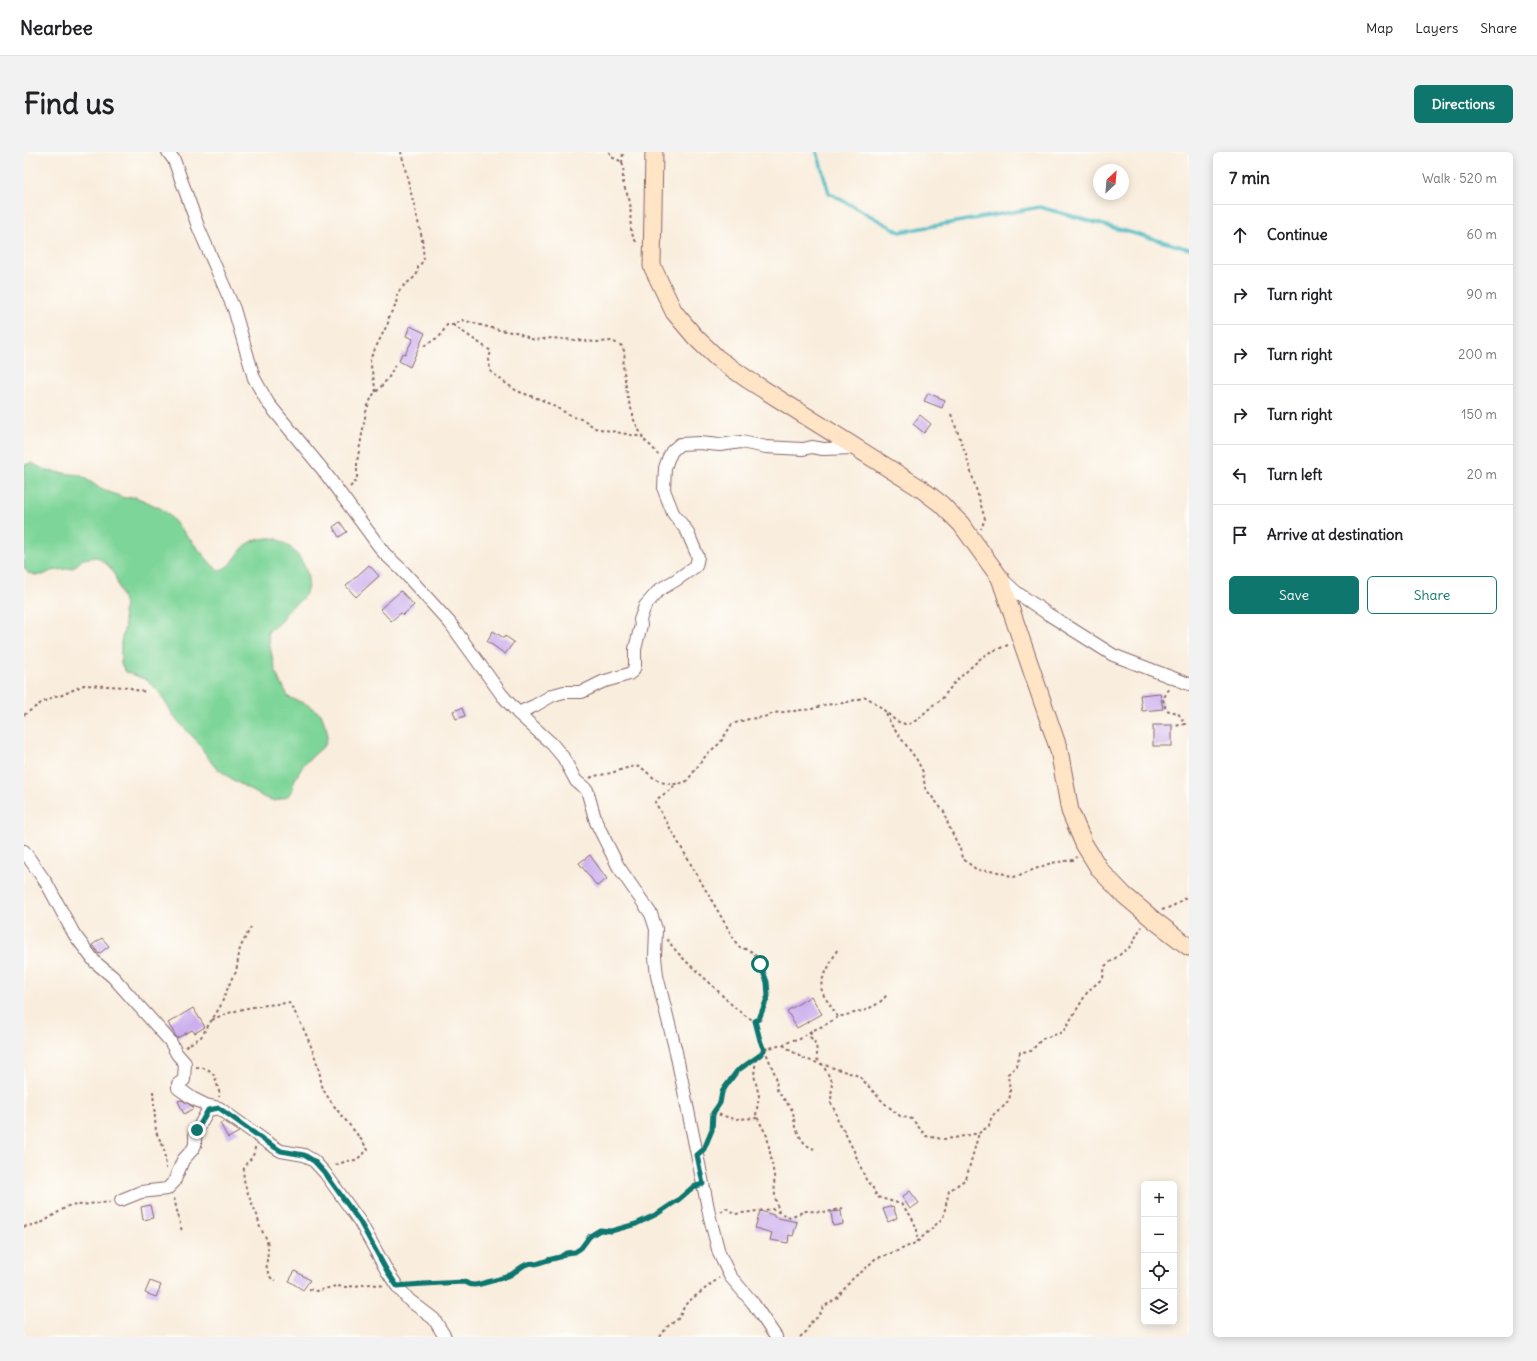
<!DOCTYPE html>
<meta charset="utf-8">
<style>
body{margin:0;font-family:Delius,sans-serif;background:#f2f2f2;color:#202124}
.controls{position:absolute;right:12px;bottom:12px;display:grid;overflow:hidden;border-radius:6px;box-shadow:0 2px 10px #0003}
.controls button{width:36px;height:36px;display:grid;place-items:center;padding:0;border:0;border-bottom:1px solid #e0e0e0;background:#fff;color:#202124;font:20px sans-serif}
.compass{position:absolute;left:1069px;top:12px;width:36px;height:36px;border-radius:50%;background:#fff;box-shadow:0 2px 10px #0003;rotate:26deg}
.stop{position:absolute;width:12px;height:12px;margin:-9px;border:3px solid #0f766e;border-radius:50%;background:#fff}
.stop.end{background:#0f766e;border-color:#fff;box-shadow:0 1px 4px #0008}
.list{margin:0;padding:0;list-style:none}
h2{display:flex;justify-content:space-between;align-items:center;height:52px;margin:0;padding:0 16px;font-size:17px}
h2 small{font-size:13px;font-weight:400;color:#757577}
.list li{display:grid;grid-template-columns:26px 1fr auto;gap:12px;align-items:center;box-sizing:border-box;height:60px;padding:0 16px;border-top:1px solid #e0e0e0}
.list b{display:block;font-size:15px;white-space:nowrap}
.list em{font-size:13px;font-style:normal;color:#757577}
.actions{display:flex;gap:8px;padding:12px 16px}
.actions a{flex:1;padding:9px 0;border:1px solid #0f766e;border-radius:6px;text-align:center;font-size:14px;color:#0f766e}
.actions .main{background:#0f766e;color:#fff}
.icon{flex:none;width:22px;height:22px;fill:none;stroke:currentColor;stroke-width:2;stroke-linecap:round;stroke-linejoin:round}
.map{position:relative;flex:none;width:1165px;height:1185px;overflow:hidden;border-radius:6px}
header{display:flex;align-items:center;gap:24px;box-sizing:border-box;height:56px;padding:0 20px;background:#fff;border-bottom:1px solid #e0e0e0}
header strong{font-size:19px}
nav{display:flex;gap:22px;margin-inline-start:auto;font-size:14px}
.intro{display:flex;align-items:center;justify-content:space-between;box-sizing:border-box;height:96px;padding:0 24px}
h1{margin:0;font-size:28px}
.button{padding:10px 18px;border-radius:6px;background:#0f766e;color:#fff;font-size:14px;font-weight:700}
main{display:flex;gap:24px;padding:0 24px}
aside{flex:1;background:#fff;border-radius:6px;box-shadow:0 2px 10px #0003}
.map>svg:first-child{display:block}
</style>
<header>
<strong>Nearbee</strong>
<nav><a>Map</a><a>Layers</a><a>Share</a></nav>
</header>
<div class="intro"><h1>Find us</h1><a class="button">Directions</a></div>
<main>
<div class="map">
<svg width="1165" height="1185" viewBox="0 0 1165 1185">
<rect width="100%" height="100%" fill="#fdfcf7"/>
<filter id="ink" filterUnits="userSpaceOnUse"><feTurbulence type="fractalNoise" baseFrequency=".025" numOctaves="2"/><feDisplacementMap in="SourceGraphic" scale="8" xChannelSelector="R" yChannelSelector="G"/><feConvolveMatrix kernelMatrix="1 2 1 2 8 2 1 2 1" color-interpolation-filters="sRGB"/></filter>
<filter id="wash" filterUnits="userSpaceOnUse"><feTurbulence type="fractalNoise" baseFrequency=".012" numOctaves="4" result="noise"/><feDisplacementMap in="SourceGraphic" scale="16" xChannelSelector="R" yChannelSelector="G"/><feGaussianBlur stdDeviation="0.9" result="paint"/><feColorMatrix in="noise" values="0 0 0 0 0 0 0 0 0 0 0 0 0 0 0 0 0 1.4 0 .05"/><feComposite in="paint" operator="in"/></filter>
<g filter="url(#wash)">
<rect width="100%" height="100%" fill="#f9eddd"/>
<path fill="#7ed599" stroke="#647a62" d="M8,311l15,8 33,4 21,14 24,9 10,-1 10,4 15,7 8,6 45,52 6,4c19,-4 18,-28 42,-31 6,-1 13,-2 18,1 16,7 34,31 28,50 -2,8 -9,12 -16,17 -4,4 -6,8 -9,12 -3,5 -9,9 -14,12 1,13 6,37 11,49 3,6 7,10 9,17l18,7 15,10 6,16v8l-2,7 -21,19 -10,17 -1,8 -6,8 -12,4 -10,-3 -32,-18 -19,-14 -18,-26 -21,-22 -16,-26 -12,-12 -21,-8 -5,-8v-22l4,-16 -2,-13 2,-8 -11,-32 -6,-8 -11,-8 -14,2 -10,9 -22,3 -8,4h-7l-8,-2 -4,-6v-102z"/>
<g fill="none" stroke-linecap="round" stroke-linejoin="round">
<path stroke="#4ab9c0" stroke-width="3.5" d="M793,0l12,41 71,39 140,-25 149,42"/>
</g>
<g id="blocks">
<g fill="#ccb0ee">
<path d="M386,174l15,7 -15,34 -11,-6 3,-8 3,1 8,-15 -7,-3z"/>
<path d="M904,241l17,7 -3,8 -18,-7z"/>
<path d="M896,263l11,9 -7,9 -11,-9z"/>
<path d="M316,370l7,10 -8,5 -6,-10z"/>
<path d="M345,413l10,11 -23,21 -10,-11z"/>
<path d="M377,439l13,14 -11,10 -2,-2 -10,8 -11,-12z"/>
<path d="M469,479l11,7 1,-2 9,6 -9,12 -18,-13z"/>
<path d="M1136,541l3,16 -21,2 -2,-16z"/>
<path d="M438,556l3,8 -9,3 -3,-8z"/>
<rect x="1129" y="573" width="19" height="21"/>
<path d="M566,703l17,24 -10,7 -18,-23z"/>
<path d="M78,786l7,8 -10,8 -7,-9z"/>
<path d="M787,844l11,18 -25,14 -10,-17z"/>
<path d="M169,856l12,19 -10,6 -3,-3 -15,8 -9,-15z"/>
<path d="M158,948l11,7 1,1 -10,6 -6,-13z"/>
<path d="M200,969l14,10 1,1 -11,6 -8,-15z"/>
<path d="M886,1039l9,12 -9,6 -8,-12z"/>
<path d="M126,1053l3,13 -10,2 -2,-13z"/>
<path d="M869,1054l4,12 -9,4 -5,-13z"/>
<path d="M736,1059l14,4v2l23,5 -4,14 -4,-1 -1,8 -18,-3 2,-7 -17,-5z"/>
<path d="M817,1059l2,13 -10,2 -2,-14z"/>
<path d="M271,1119l15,9 -7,10 -14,-9z"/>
<path d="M126,1129l11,4 -5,12 -11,-4z"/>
</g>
</g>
</g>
<g filter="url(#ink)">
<use href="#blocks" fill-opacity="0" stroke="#876769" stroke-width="1"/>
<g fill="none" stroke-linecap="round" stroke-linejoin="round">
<g stroke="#876769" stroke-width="14">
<g id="minor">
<path d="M144,0l6,8 25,69 35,80 20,69 14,25 55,67 61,83 18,17 48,53 52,72 16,18 34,31 11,13 13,24 11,9 9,32 22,44 33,48 5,15 -1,28 2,19 19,76 34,166 9,35 11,23 23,27 23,34"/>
<path d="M977,426l15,14 32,22 65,41 76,29"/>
<path d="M494,561l16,-7 19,-11 11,-3h18l20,-10 27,-8 4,-3 2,-5v-17l6,-24 -1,-5 5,-14 14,-16 17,-10 20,-14 2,-9 -11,-26 -14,-18 -9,-23 1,-22 3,-9 4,-8 8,-7 19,-1 21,2 21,-3 25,5 37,2 9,-2 11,2 32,-1"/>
<path d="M0,699l23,33 27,50 21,28 18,15 57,64 7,13 8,9 -1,17 -6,4v4l14,10 14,7 13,3 49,35 13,8 23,4 10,6 11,12 35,49 27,49 10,15 12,14 25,19 11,18"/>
<path d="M97,1048l20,-8 26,-3 7,-7 9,-22 10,-11 2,-4v-11l13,-24 11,-2"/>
</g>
</g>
<g stroke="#876769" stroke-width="19">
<path id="secondary" d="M630,0l-2,114 22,46 22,26 21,20 30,21 173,109 21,16 20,20 39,54 59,172 11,61 14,33 16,26 24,25 31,26 34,26"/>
</g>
<g stroke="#876769" stroke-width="2" stroke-dasharray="3 3" stroke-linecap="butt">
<path d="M585,0l4,6c15,4 9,12 10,23 1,7 5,14 7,21 2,16 -3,30 8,42"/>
<path d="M598,11l1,-11"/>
<path d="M429,173l38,26 -2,8 1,12 14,11 13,9 25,9 32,17 10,3 11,8 47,9"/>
<path d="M400,194l16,-10 7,-11h6l9,-5 37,10 12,2h5l18,8 18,-2 45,4 15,-1 10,5 3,7 -2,12 4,29 3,12 3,7v5l11,22 9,8 5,7"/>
<path d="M352,240l-6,-31 1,-4 17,-34 1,-7 7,-11 1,-10 4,-7 15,-12 2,-5v-4l6,-7 -2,-22 -21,-86"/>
<path d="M927,262l15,41 19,64 -4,10"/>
<path d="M326,335l7,-7v-18l9,-50 3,-9 4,-8 7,-7 9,-11 6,-12"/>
<path d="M1145,537l-6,10 3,11 12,3 7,11 -10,2"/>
<path d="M862,562l6,12 25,34 6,12 2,16 20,25 3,11 12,25 2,9 15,12 21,2 16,5 37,-14 22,-3 4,-3"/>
<path d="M0,563l17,-12 14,-7h5l24,-11 45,2 6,3 12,2"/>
<path d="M566,626c8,-4 16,-3 24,-6 8,-2 17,-7 25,-5 4,1 6,4 10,7 11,10 24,13 38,7l20,-27 13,-11 12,-19 17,-5 15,-2 10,-4 38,-4 12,-4 20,-2 22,-6 11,7 19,17 9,3h4l8,-4 16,-15 8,-5 14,-18 26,-24 7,-5 20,-8"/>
<path d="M1138,758l11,-4 16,-11"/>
<path d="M643,787c14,20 28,30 45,46 13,13 26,28 43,36l4,-2c1,-7 5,-11 7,-17 5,-12 -3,-42 -14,-50 -4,-3 -10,-3 -14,-6l-83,-144 2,-3 16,-11 1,-4"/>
<path d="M813,798l-15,30 -1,8 3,8 14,21"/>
<path d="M188,868c23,-12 51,-15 77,-17 11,16 24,45 29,64 3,9 2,18 8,27 12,20 30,36 42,56l-12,10 -9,1 -14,5"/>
<path d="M731,869l4,12v8l8,14 9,22 1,13 16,21 2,16 7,13 4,5 8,4"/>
<path d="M787,879l-1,6c7,5 7,13 7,22l5,5 10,17 -1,22 6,12 1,9 5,5 11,22 13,31 5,4 5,11 24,7 10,12 6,13v13"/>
<path d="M759,893l19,13 57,18 24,26 17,14 12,3 14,17 16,3 12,-1 25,-5 10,-7c3,-18 14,-14 20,-27 3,-6 -1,-18 -1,-25l9,-8 3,-14 11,-1 11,-12 21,-7 25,-41 15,-13 2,-12 26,-20 9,-17 2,-2"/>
<path d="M161,895l16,-10 19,-30 12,-29 4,-6 4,-24 12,-23"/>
<path d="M732,907l-2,16 5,21 -3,19 11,21 7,39 1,22 4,15"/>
<path d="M172,915c13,1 18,4 21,17 1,4 3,7 2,13"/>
<path d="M129,939l3,41 8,16 2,21"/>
<path d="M689,961l22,6 22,-1"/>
<path d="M683,989l5,-12 1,-16 7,-10 2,-11 4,-6 11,-15 23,-16 4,-6 19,-4 10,-5 7,-1 11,-8 12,-5 15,-9 28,-7 13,-7 9,-9"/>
<path d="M231,995c-1,14 -9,13 -11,21 -3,14 8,35 13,47 2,4 1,9 3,12 2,5 6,9 7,14 4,15 -6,25 5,38l4,1"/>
<path d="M150,1046l8,34"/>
<path d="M697,1060l5,-4 9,6 37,-5 17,8 17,-6 21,1 16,-4"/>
<path d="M0,1075l19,-5 25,-16 42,-4"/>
<path d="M387,1133l9,-2h28l17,-1c3,2 5,3 9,3 4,0 29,-7 34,-9 9,-3 18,-16 29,-12 8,-4 16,-4 23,-7 2,-1 3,-2 5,-3 5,-3 10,-2 15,-5 7,-6 10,-16 20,-19 3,-1 8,1 12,1 28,-6 59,-23 81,-43"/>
<path d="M285,1137l7,2 20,-5 10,1 25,-3 13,2"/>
<path d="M636,1185l7,-10 12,-9 6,-13 4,-4 30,-23"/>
<path d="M776,1185l6,-5 6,-11 6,-4 5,-10 14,-9 17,-21 9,-6 12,-12 25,-9 17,-8 26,-24 6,-27 17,-12 13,-46"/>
</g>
<use href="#minor" stroke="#fff" stroke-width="12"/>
<use href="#secondary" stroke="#ffe4c6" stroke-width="17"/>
</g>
</g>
<g fill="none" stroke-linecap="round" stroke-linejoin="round" filter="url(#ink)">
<path stroke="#0f766e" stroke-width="5" d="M173,978l11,-20 11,-2 49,35 13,8 23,4 10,6 11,12 35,49 27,49 10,15c22,-2 45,-3 68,-4 3,2 5,3 9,3 4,0 29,-7 34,-9 9,-4 18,-16 28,-12l12,-4 12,-3 6,-4 9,-1 6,-4 9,-12 10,-6 11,1 25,-7 21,-10 21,-14 15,-13 10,-3 -6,-29 7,-6 8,-19 1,-17 7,-10 2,-11 4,-6 11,-15 23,-16 4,-5c-5,-10 -6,-19 -9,-29l4,-2 9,-23 -1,-14 -7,-18"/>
</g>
</svg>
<div class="controls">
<button>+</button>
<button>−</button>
<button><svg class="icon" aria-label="locate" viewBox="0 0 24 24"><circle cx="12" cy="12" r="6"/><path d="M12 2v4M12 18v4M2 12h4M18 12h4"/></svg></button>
<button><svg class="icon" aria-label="layers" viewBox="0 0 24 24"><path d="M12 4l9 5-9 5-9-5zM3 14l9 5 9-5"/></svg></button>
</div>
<svg class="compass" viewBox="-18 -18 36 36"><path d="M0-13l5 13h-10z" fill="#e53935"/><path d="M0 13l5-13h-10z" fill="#757577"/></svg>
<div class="stop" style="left:736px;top:812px"></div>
<div class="stop end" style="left:173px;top:978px"></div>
</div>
<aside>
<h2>7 min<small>Walk · 520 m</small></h2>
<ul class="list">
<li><svg class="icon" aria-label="ahead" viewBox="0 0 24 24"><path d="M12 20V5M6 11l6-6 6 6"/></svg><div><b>Continue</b></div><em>60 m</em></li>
<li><svg class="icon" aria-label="right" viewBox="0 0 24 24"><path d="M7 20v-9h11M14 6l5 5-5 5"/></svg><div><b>Turn right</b></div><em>90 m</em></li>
<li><svg class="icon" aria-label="right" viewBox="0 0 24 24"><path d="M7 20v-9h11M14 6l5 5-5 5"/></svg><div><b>Turn right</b></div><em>200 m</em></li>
<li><svg class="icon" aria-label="right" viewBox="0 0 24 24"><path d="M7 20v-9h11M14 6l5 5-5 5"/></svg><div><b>Turn right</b></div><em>150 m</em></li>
<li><svg class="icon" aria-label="left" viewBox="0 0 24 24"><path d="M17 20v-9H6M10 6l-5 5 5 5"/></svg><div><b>Turn left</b></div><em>20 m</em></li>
<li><svg class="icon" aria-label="arrive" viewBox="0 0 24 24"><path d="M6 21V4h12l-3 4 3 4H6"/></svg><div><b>Arrive at destination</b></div></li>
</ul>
<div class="actions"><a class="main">Save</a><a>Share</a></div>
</aside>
</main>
